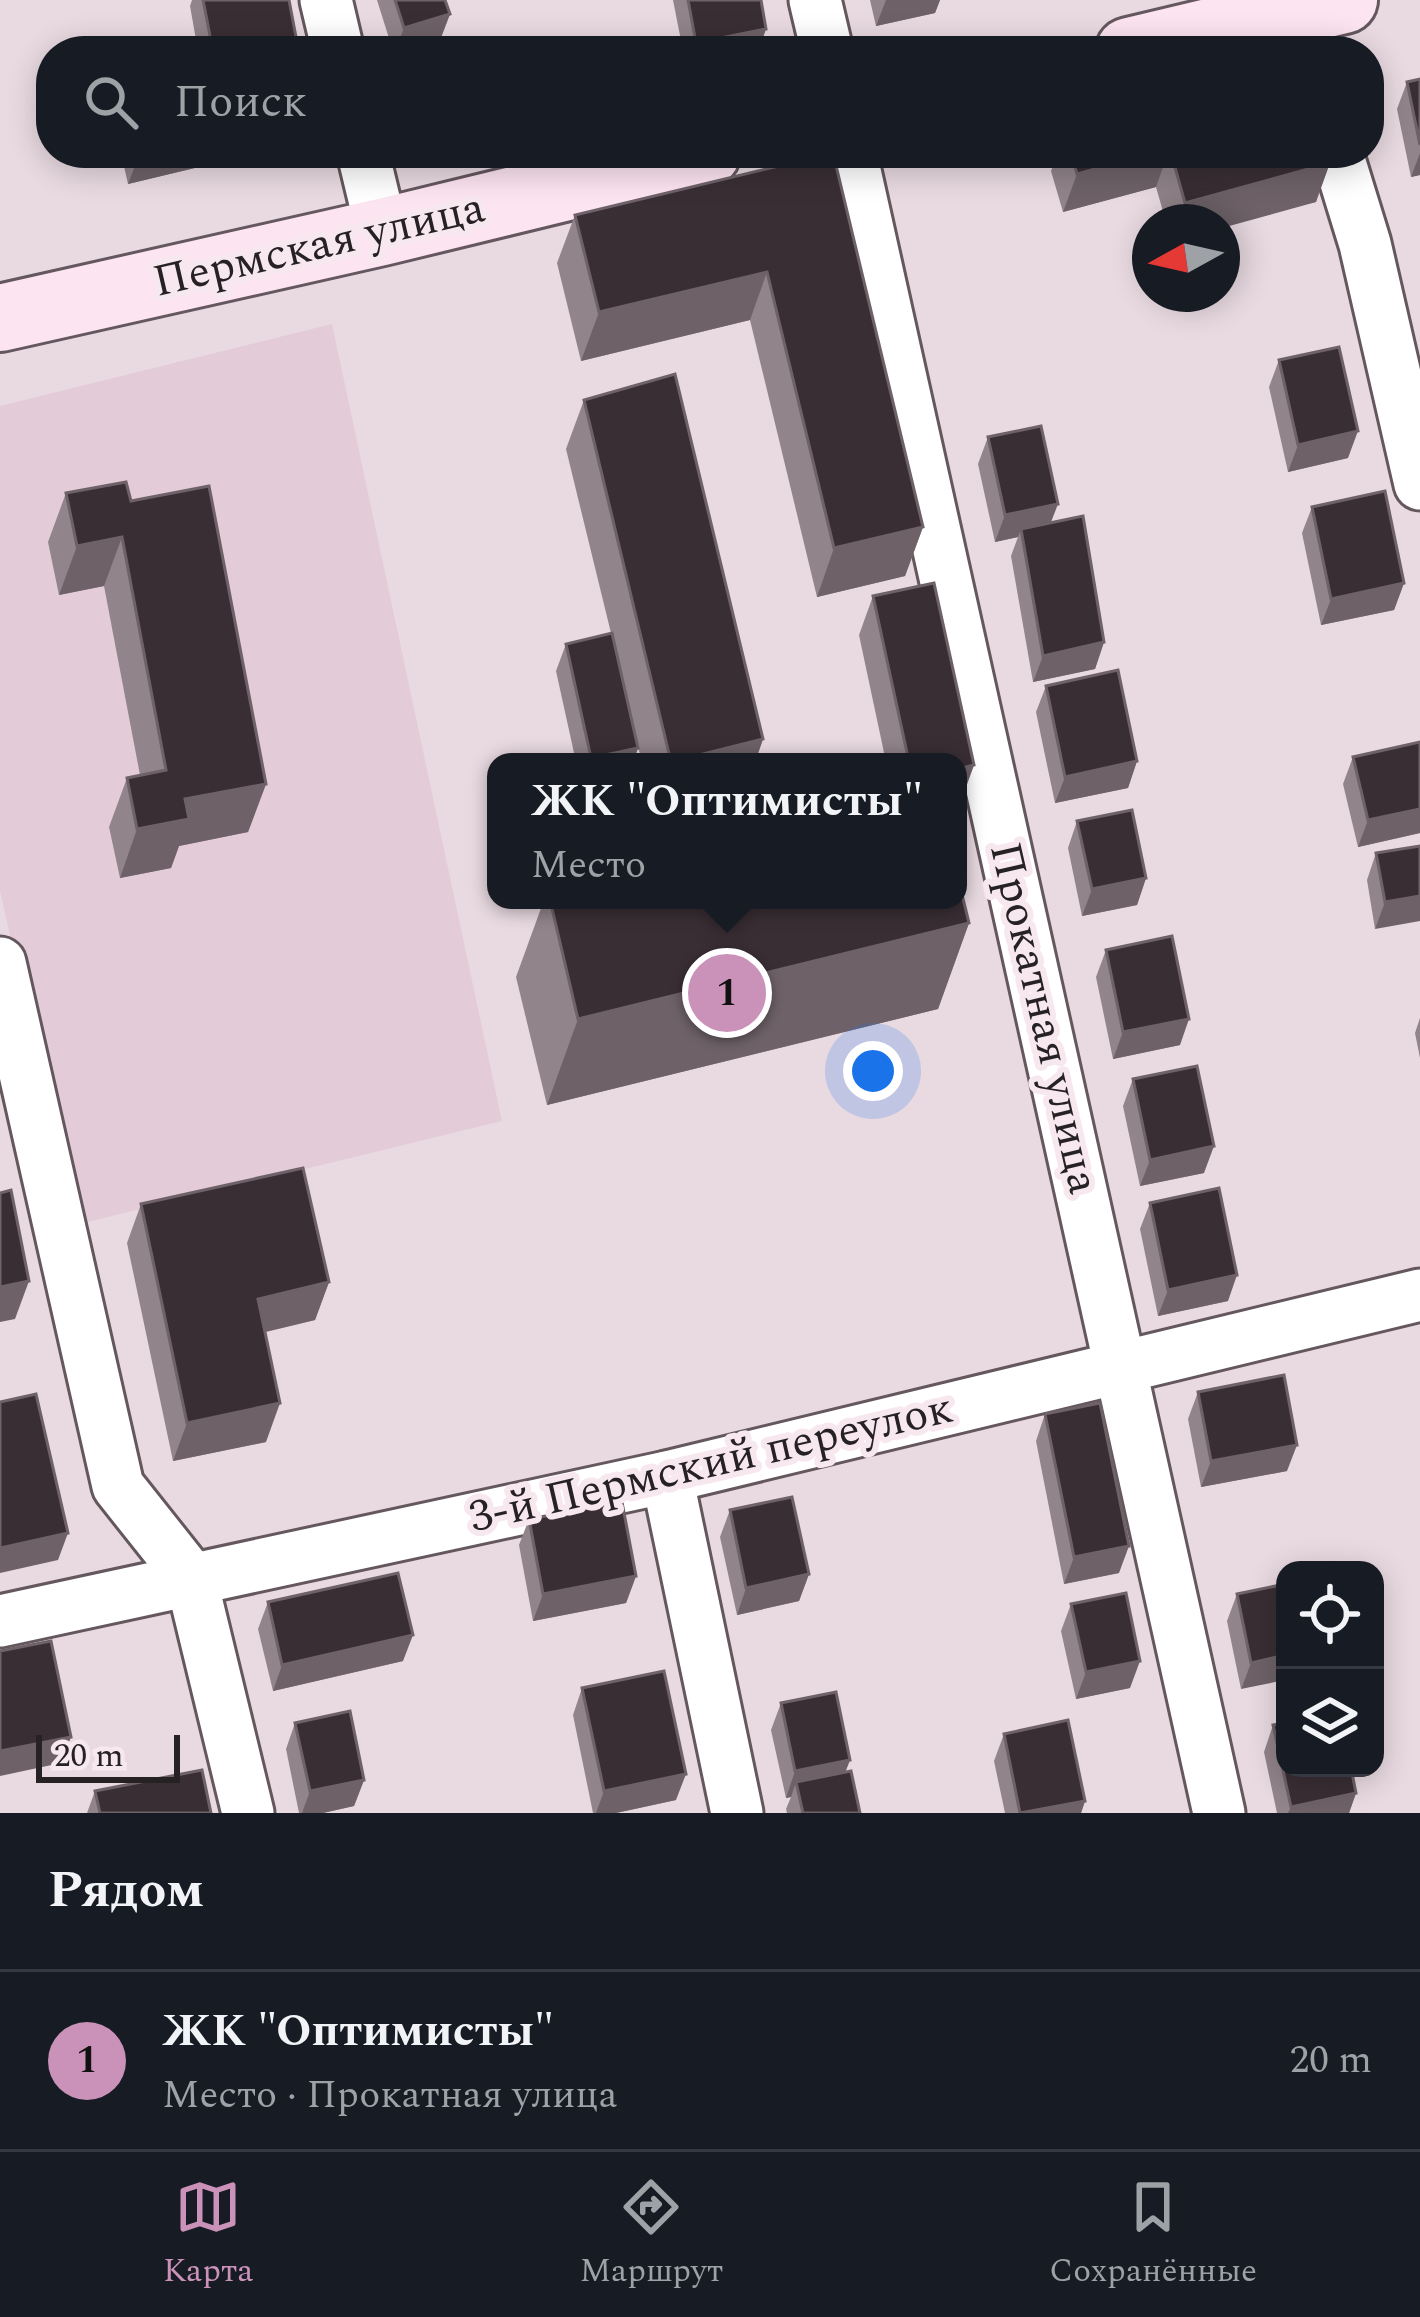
<!DOCTYPE html>
<html lang="ru">
<meta charset="utf-8">
<style>
body{margin:0;font-family:Spectral,serif;background:#242831;color:#f1f3f6}
.controls{position:absolute;right:36px;bottom:36px;display:grid;overflow:hidden;border-radius:24px;box-shadow:0 6px 30px #0003}
.controls button{width:108px;height:108px;display:grid;place-items:center;padding:0;border:0;border-bottom:3px solid #363941;background:#171b24;color:#f1f3f6;font:60px sans-serif}
.compass{position:absolute;left:1132px;top:204px;width:108px;height:108px;border-radius:50%;background:#171b24;box-shadow:0 6px 30px #0003;rotate:262deg}
.scale{position:absolute;left:36px;bottom:30px;width:144px;box-sizing:border-box;padding-left:12px;border:6px solid #262123;border-top:0;font-size:33px;line-height:42px;white-space:nowrap;color:#262123;-webkit-text-stroke:9px #f7e7ee;paint-order:stroke}
.you{position:absolute;left:873px;top:1071px;width:42px;height:42px;margin:-30px;border:9px solid #fff;border-radius:50%;background:#1a73e8;box-shadow:0 0 0 18px #1a73e833}
.badge{display:grid;place-items:center;width:78px;height:78px;border-radius:50%;background:#cb92b9;color:#111;font-size:39px;font-weight:700}
.pin{position:absolute;translate:-50% -50%;border:6px solid #fff;box-shadow:0 3px 12px #0006}
.popup{position:absolute;left:487px;top:753px;width:480px;height:156px;box-sizing:border-box;display:grid;place-content:center;border-radius:24px;background:#171b24;filter:drop-shadow(0 3px 9px #0005);font-size:39px;white-space:nowrap;color:#9ea1a6}
.popup b{font-size:45px;color:#f1f3f6}
.popup::after{content:'';position:absolute;left:50%;top:100%;margin-left:-24px;border:24px solid transparent;border-top-color:#171b24}
.list{margin:0;padding:0;list-style:none}
h2{display:flex;justify-content:space-between;align-items:center;height:156px;margin:0;padding:0 48px;font-size:51px}
h2 small{font-size:39px;font-weight:400;color:#9ea1a6}
.list li{display:grid;grid-template-columns:78px 1fr auto;gap:36px;align-items:center;box-sizing:border-box;height:180px;padding:0 48px;border-top:3px solid #363941}
.list b{display:block;font-size:45px;white-space:nowrap}
.list p{margin:0;font-size:39px;white-space:nowrap;color:#9ea1a6}
.list em{font-size:39px;font-style:normal;color:#9ea1a6}
.icon{flex:none;width:66px;height:66px;fill:none;stroke:currentColor;stroke-width:2;stroke-linecap:round;stroke-linejoin:round}
.map{position:relative;flex:none;width:1420px;height:1813px;overflow:hidden}
.search{position:absolute;background:#171b24;box-shadow:0 6px 30px #0003;left:36px;right:36px;top:36px;height:132px;display:flex;align-items:center;gap:30px;box-sizing:border-box;padding:0 42px;border-radius:48px;color:#9ea1a6;font-size:45px}
.sheet{height:336px;background:#171b24}
nav{display:flex;justify-content:space-around;align-items:center;box-sizing:border-box;height:168px;border-top:3px solid #363941;background:#171b24;font-size:33px;color:#9ea1a6}
nav a{display:grid;justify-items:center;gap:6px}
nav .on{color:#cb92b9}
.map>svg:first-child{display:block}
</style>
<div class="map">
<svg width="1420" height="1813" viewBox="0 0 1420 1813">
<rect width="100%" height="100%" fill="#e9dae1"/>
<path fill="#e3ccd7" d="M332,324l170,797 -427,104 -75,-334v-485z"/>
<g fill="none" stroke-linecap="round" stroke-linejoin="round">
<g stroke="#64575d" stroke-width="57">
<g id="street">
<path d="M326,0l12,51"/>
<path d="M815,0l12,51"/>
<path d="M363,153l19,79"/>
<path d="M851,153l368,1660"/>
<path d="M1337,153l28,91 55,240"/>
<path d="M0,963l118,523 73,92 57,235"/>
<path d="M667,1477l70,336"/>
<path d="M0,1621l667,-144 753,-182"/>
</g>
</g>
<g stroke="#64575d" stroke-width="72">
<g id="secondary">
<path d="M1129,51l215,-51"/>
<path d="M0,318l382,-86 325,-79"/>
</g>
</g>
<use href="#street" stroke="#fff" stroke-width="51"/>
<use href="#secondary" stroke="#fce4f1" stroke-width="66"/>
</g>
<g fill="#91848a">
<path d="M192,0h97l2,51h-93l-8,-45z"/>
<path d="M377,0h68l5,14 -10,26 -35,11h-12z"/>
<path d="M673,0h88l5,29 -8,22h-75z"/>
<path d="M870,0h70l-5,13 -59,13z"/>
<path d="M1420,79v96l-9,2 -14,-68 10,-27z"/>
<path d="M121,153h87l-5,13 -75,18z"/>
<path d="M833,153l90,374 -18,49 -88,21 -67,-277 -169,41 -24,-98 18,-48z"/>
<path d="M1058,153h270l-12,49 -94,20h-56l-10,-35 -93,25 -12,-41z"/>
<path d="M1279,360l69,98 -60,14 -19,-85z"/>
<path d="M584,400l179,339 -8,23h-113l-9,-35 5,21 -5,14h-57l-20,-91 10,-27 45,-11 -45,-184z"/>
<path d="M988,437l63,86 53,119 -9,27 -62,13 -22,-126 7,-19 -23,5 -17,-78z"/>
<path d="M66,493l65,8 135,283 -18,48 -69,14 -8,22 -51,10 -11,-51 18,-49 13,-3 -36,-189 -45,9 -11,-53z"/>
<path d="M1312,507l92,76 -10,27 -73,15 -19,-92z"/>
<path d="M934,583l40,182 -16,39v-42h-72l-27,-127 14,-39z"/>
<path d="M1046,686l91,75 -9,27 -73,15 -19,-91z"/>
<path d="M1420,742v91l-62,14 -15,-63 10,-27z"/>
<path d="M1077,821l69,57 -9,27 -55,11 -14,-68z"/>
<path d="M1420,846l-45,83 -8,-49 9,-27z"/>
<path d="M544,900h6l419,23 -31,86 -391,96 -31,-128z"/>
<path d="M1106,950l74,95 -67,14 -17,-82z"/>
<path d="M1420,1018v40l-5,-25z"/>
<path d="M1133,1079l71,94 -64,13 -17,-80z"/>
<path d="M1150,1203l78,98 -70,15 -18,-87z"/>
<path d="M141,1204l188,78 -14,38 -49,12v110l-93,19 -46,-218z"/>
<path d="M1198,1392l89,79 -86,16 -13,-68z"/>
<path d="M1045,1414l74,159 -55,11 -28,-143z"/>
<path d="M730,1510l79,64 -10,27 -62,14 -17,-78z"/>
<path d="M529,1519l107,57 -10,27 -93,18 -14,-76z"/>
<path d="M1285,1584l-44,105 -14,-68 10,-27z"/>
<path d="M268,1602l135,59 -130,30 -15,-62z"/>
<path d="M1071,1604l59,84 -54,11 -15,-68z"/>
<path d="M582,1688l94,112 -60,13h-23l-20,-98z"/>
<path d="M781,1703l69,57 -5,12 15,41h-73l-1,-4 5,-12 -5,1 -15,-68z"/>
<path d="M295,1723l69,57 -10,26 -31,7h-24l-13,-64z"/>
<path d="M1273,1725l83,68 -7,20h-72l-13,-61z"/>
<path d="M1004,1734l81,67 -4,12h-76l-11,-52z"/>
<path d="M95,1791l116,22h-124z"/>
</g>
<g fill="#6e6268">
<path d="M886,0h54l-5,13 -59,13z"/>
<path d="M450,14l-10,26 -35,11h-10l9,-23z"/>
<path d="M766,29l-8,22h-65l3,-8z"/>
<path d="M296,37l-5,14h-63z"/>
<path d="M158,153h50l-5,13 -75,18 10,-26z"/>
<path d="M1152,153h16l-12,34 -93,25 14,-38z"/>
<path d="M1420,153v22l-9,2z"/>
<path d="M1330,163l-14,39 -94,26v-6h-44l7,-19z"/>
<path d="M767,272l-17,48 -169,41 18,-49z"/>
<path d="M1358,431l-10,27 -60,14 10,-27z"/>
<path d="M1058,504l-10,26 -27,-1 -3,8 -23,5 10,-27z"/>
<path d="M923,527l-18,49 -88,21 17,-49z"/>
<path d="M122,537l-18,49 -45,9 18,-49z"/>
<path d="M1404,583l-10,27 -73,15 10,-26z"/>
<path d="M1104,642l-9,27 -62,13 10,-26z"/>
<path d="M763,739l-8,23h-84z"/>
<path d="M638,748l-5,14h-43l1,-4z"/>
<path d="M1137,761l-9,27 -73,15 10,-26z"/>
<path d="M974,765l-14,39h-2v-35z"/>
<path d="M266,784l-18,48 -69,14 -8,22 -51,10 17,-49 48,-30z"/>
<path d="M1420,809v24l-62,14 10,-27z"/>
<path d="M1146,878l-9,27 -55,11 10,-27z"/>
<path d="M1420,896v25l-45,8 10,-27z"/>
<path d="M969,923l-31,86 -391,96 31,-86z"/>
<path d="M1189,1019l-9,26 -67,14 10,-27z"/>
<path d="M1214,1146l-10,27 -64,13 10,-26z"/>
<path d="M1237,1275l-9,26 -70,15 10,-26z"/>
<path d="M29,1281l-14,38 -15,3v-35z"/>
<path d="M329,1282l-14,38 -71,17 14,-38z"/>
<path d="M280,1403l-14,39 -93,19 14,-38z"/>
<path d="M1297,1445l-10,26 -86,16 10,-26z"/>
<path d="M68,1533l-10,27 -58,13v-25z"/>
<path d="M1129,1546l-10,27 -55,11 10,-27z"/>
<path d="M809,1574l-10,27 -62,14 9,-27z"/>
<path d="M636,1576l-10,27 -93,18 10,-27z"/>
<path d="M413,1635l-10,26 -130,30 9,-26z"/>
<path d="M1285,1655v25l-44,9 10,-26z"/>
<path d="M1140,1661l-10,27 -54,11 10,-27z"/>
<path d="M71,1737l-10,26 -61,13v-25z"/>
<path d="M850,1760l-10,26 -44,-4 -5,15 -5,1 9,-27z"/>
<path d="M686,1774l-10,26 -60,13h-20l8,-22z"/>
<path d="M364,1780l-10,26 -31,7h-21l8,-22z"/>
<path d="M1356,1793l-7,20h-61l3,-6z"/>
<path d="M1085,1801l-4,12h-55z"/>
</g>
<g fill="#392e34" stroke="#6e6268" stroke-width="3">
<path d="M203,0h86l7,37 -68,14h-15z"/>
<path d="M395,0h50l5,14 -46,14z"/>
<path d="M688,0h73l5,29 -70,14z"/>
<path d="M1420,79v66l-13,-63z"/>
<path d="M137,153h21l-20,5z"/>
<path d="M833,153l90,374 -89,21 -67,-276 -168,40 -24,-97z"/>
<path d="M1071,153h81l-75,21z"/>
<path d="M1171,153h157l2,10 -145,40z"/>
<path d="M1339,347l19,84 -60,14 -19,-85z"/>
<path d="M675,374l88,365 -92,23 -87,-362z"/>
<path d="M1041,426l17,78 -53,11 -17,-78z"/>
<path d="M126,482l5,19 78,-15 57,298 -81,15 4,20 -52,10 -10,-51 39,-8 -44,-233 -45,9 -11,-53z"/>
<path d="M1385,491l19,92 -73,16 -19,-92z"/>
<path d="M1083,516l21,126 -61,14 -22,-127z"/>
<path d="M934,583l40,182 -16,4v-7h-49l-36,-166z"/>
<path d="M612,633l26,115 -47,10 -25,-114z"/>
<path d="M1118,670l19,91 -72,16 -19,-91z"/>
<path d="M1420,742v67l-52,11 -15,-63z"/>
<path d="M1132,810l14,68 -54,11 -15,-68z"/>
<path d="M1420,846v50l-35,6 -9,-49z"/>
<path d="M958,878l11,45 -391,96 -28,-119h408z"/>
<path d="M1172,936l17,83 -66,13 -17,-82z"/>
<path d="M1197,1066l17,80 -64,14 -17,-81z"/>
<path d="M303,1168l26,114 -71,17 22,104 -93,20 -46,-219z"/>
<path d="M1219,1188l18,87 -69,15 -18,-87z"/>
<path d="M11,1190l18,91 -29,6v-94z"/>
<path d="M1284,1375l13,70 -86,16 -13,-69z"/>
<path d="M36,1394l32,139 -68,15v-146z"/>
<path d="M1100,1403l29,143 -55,11 -29,-143z"/>
<path d="M792,1497l17,77 -63,14 -16,-78z"/>
<path d="M622,1502l14,74 -93,18 -14,-75z"/>
<path d="M398,1573l15,62 -131,30 -14,-63z"/>
<path d="M1285,1584v71l-34,8 -14,-69z"/>
<path d="M1126,1593l14,68 -54,11 -15,-68z"/>
<path d="M51,1641l20,96 -71,14v-100z"/>
<path d="M664,1671l22,103 -82,17 -22,-103z"/>
<path d="M836,1692l14,68 -55,11 -14,-68z"/>
<path d="M350,1711l14,69 -54,11 -15,-68z"/>
<path d="M1068,1720l17,81 -65,12 -16,-79z"/>
<path d="M1285,1723v45h66l5,25 -65,14 -18,-82z"/>
<path d="M202,1770l9,43h-111l-5,-22z"/>
<path d="M851,1771l9,42h-57l-7,-31z"/>
</g>
<g text-anchor="middle" dominant-baseline="central" stroke-width="12" stroke-linejoin="round" paint-order="stroke">
<g font-size="45" fill="#262123" stroke="#f7e7ee">
<text transform="translate(319 245) rotate(-13)">Пермская улица</text>
<text transform="translate(1044 1018) rotate(77)">Прокатная улица</text>
<text transform="translate(711 1463) rotate(-13)">3-й Пермский переулок</text>
</g>
</g>
</svg>
<div class="controls">
<button><svg class="icon" aria-label="locate" viewBox="0 0 24 24"><circle cx="12" cy="12" r="6"/><path d="M12 2v4M12 18v4M2 12h4M18 12h4"/></svg></button>
<button><svg class="icon" aria-label="layers" viewBox="0 0 24 24"><path d="M12 4l9 5-9 5-9-5zM3 14l9 5 9-5"/></svg></button>
</div>
<svg class="compass" viewBox="-18 -18 36 36"><path d="M0-13l5 13h-10z" fill="#e53935"/><path d="M0 13l5-13h-10z" fill="#9ea1a6"/></svg>
<div class="scale">20 m</div>
<div class="you"></div>
<div class="pin badge" style="left:727px;top:993px">1</div>
<div class="popup"><b>ЖК &quot;Оптимисты&quot;</b>Место</div>
<div class="search"><svg class="icon" aria-label="search" viewBox="0 0 24 24"><circle cx="10" cy="10" r="6"/><path d="M15 15l6 6"/></svg>Поиск</div>
</div>
<section class="sheet">
<h2>Рядом<small></small></h2>
<ul class="list">
<li><span class="badge">1</span><div><b>ЖК &quot;Оптимисты&quot;</b><p>Место · Прокатная улица</p></div><em>20 m</em></li>
</ul>
</section>
<nav>
<a class="on"><svg class="icon" aria-label="map" viewBox="0 0 24 24"><path d="M3 6l6-2 6 2 6-2v14l-6 2-6-2-6 2zM9 4v14M15 6v14"/></svg>Карта</a>
<a><svg class="icon" aria-label="directions" viewBox="0 0 24 24"><path d="M12 3l9 9-9 9-9-9zM9 14v-3h6M13 9l2 2-2 2"/></svg>Маршрут</a>
<a><svg class="icon" aria-label="saved" viewBox="0 0 24 24"><path d="M7 4h10v16l-5-4-5 4z"/></svg>Сохранённые</a>
</nav>
